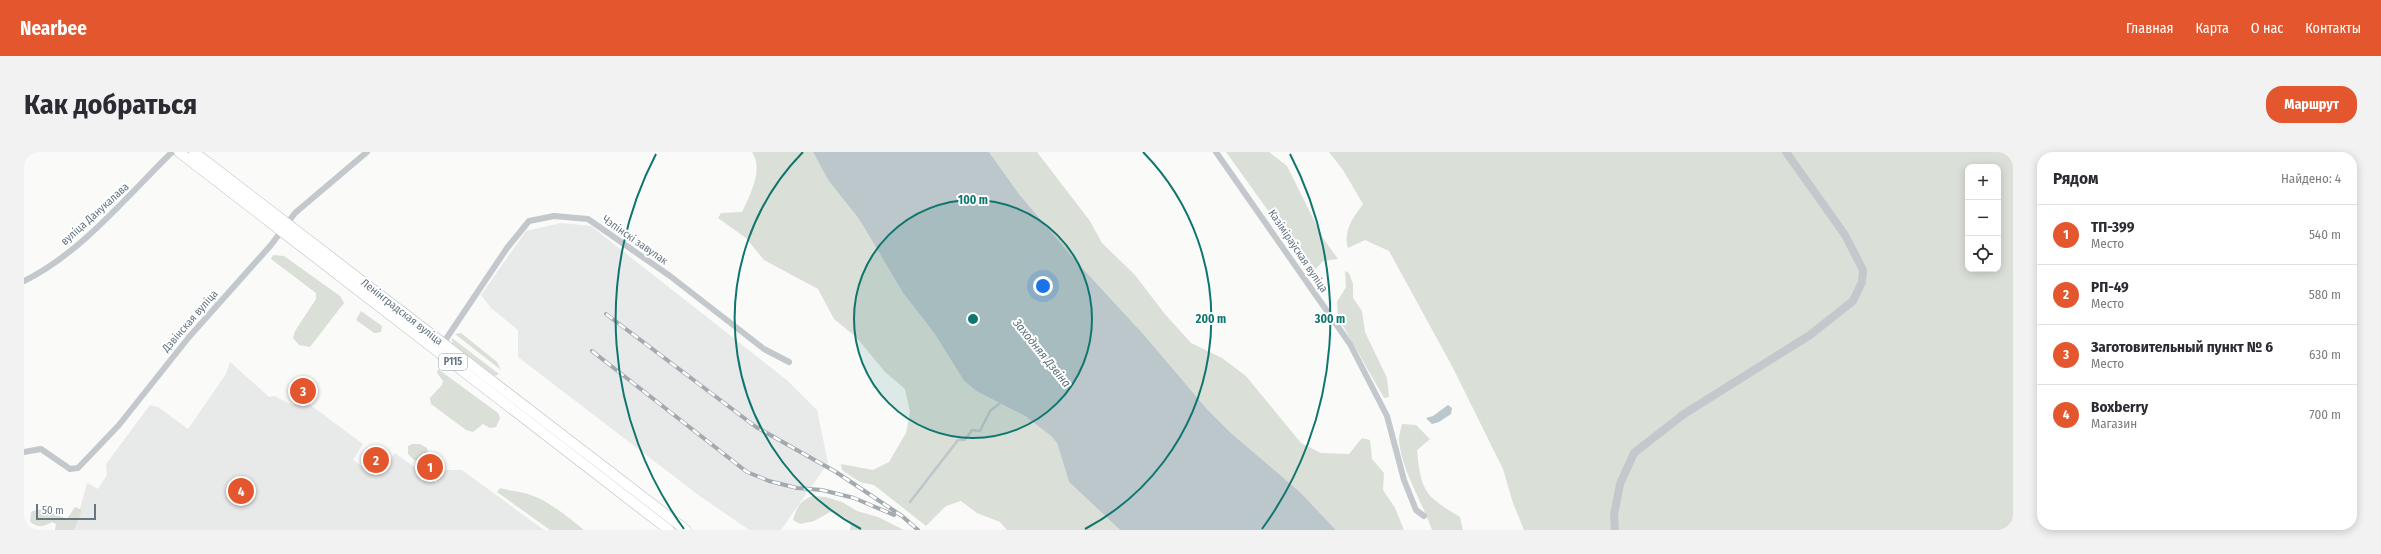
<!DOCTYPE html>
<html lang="ru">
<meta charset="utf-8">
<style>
body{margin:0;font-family:"Fira Sans Condensed",sans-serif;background:#f2f2f3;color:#2b2b33}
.controls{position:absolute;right:12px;top:12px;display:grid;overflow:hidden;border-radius:8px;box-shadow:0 2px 10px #0003}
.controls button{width:36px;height:36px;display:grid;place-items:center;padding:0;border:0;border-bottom:1px solid #e1e1e2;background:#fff;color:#2b2b33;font:20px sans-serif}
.scale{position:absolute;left:12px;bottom:10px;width:60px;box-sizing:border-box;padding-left:4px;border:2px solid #657683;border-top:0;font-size:11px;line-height:14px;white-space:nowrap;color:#657683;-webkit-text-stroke:3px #fff;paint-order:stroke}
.you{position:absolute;left:1019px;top:134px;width:14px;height:14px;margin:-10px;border:3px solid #fff;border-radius:50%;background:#1a73e8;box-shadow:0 0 0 6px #1a73e833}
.badge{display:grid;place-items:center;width:26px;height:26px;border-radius:50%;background:#e4572e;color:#fff;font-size:13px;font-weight:700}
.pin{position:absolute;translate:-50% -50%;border:2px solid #fff;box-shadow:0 1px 4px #0006}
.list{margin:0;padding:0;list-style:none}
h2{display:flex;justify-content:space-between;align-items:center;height:52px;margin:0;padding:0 16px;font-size:17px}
h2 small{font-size:13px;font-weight:400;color:#7c7c81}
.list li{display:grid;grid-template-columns:26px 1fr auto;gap:12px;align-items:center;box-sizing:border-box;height:60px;padding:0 16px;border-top:1px solid #e1e1e2}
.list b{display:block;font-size:15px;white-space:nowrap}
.list p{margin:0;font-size:13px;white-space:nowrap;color:#7c7c81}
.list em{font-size:13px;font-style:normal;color:#7c7c81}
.icon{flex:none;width:22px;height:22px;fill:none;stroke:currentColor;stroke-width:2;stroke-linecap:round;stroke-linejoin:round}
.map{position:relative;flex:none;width:1989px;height:378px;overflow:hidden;border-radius:16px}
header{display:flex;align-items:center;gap:24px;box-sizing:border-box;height:56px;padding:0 20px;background:#e4572e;color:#fff}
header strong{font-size:19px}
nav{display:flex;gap:22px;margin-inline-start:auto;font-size:14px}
.intro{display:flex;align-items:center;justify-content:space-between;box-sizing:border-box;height:96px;padding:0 24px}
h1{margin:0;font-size:28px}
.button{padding:10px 18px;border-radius:16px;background:#e4572e;color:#fff;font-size:14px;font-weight:700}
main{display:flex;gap:24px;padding:0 24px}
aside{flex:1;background:#fff;border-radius:16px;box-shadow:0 2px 10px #0003}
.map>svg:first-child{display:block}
</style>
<header>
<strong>Nearbee</strong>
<nav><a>Главная</a><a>Карта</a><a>О нас</a><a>Контакты</a></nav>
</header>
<div class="intro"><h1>Как добраться</h1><a class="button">Маршрут</a></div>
<main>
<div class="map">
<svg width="1989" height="378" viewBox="0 0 1989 378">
<rect width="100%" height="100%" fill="#fafaf8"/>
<g fill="#e8e9e9">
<path d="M537,71l30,3 197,155 29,29 11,53 -47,67h-32l-52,-36 -179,-137v-27l-27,-22 -10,-13 45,-64z"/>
<path d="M206,210l39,35 5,-1 19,9 8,-7 62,46 -10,16 20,14 11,-7 11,-14 41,30 10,-13h16l82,60h-473l9,-21 7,-26 11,6 9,-14 -1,-11 44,-59 8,2 30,22 38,-55z"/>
</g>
<g fill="#dadfd7" fill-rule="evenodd">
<path d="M728,0h61l15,28 31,39 44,74 31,40 30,48 12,10 49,25 26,20 6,7 12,39 51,48h-113l-7,-8 -23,-9 -16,-12 -15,5 -20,20 -52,-41 -14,-3 -18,-12 -1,-6 32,6 16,-8 17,-29 4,-21 -5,-23 -20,-17 -29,-35 -22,-18 -16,-30 -54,-29 -18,-22 -28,-20 3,-5 21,-1c8,-17 22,-43 10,-60z"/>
<path d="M965,0h48l53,69 12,22 33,32 29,38 27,30 31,15 24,18 55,67 20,10 28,1 13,-16 8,2 2,19 12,14 -1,17 12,18 9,22h-68l-36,-38 -70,-60 -23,-23 -62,-73 -70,-76 -56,-66z"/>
<path d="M1202,0h43l18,14 36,72 15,21 -15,2 -11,12 -12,-9 -13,-27z"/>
<path d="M1305,0h684v378h-489l-11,-27 -10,-34 -51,-103 -63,-115 -24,-11 -17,8c-5,-18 5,-30 15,-44l-20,-34zM1944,15h30v102h-30z"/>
<path d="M249,103l11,1 56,40 4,7 -34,44 -11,-2 -6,-7 2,-7 21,-32v-6l-45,-34z"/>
<path d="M1321,119l4,2 4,11v14l9,13 3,21 22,46 2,19 -5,1 -46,-81 -1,-15 9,-15z"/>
<path d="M337,159l21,15 -1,6 -7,1 -18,-13z"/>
<path d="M437,181l36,29 4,8 -46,-36z"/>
<path d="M428,186l47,36 -4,2 -43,-33z"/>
<path d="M414,217l60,44 2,5 -4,9 -6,1 -7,-4 -10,8 -7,-2 -35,-26 -1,-6 12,-13 1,-4 -6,-8z"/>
<path d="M1378,272l14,1 14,14 -13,11c4,42 8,46 43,67l3,13h-31c-10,-29 -29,-57 -33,-88 -1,-5 2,-12 3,-18z"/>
<path d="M388,292h8l7,4 2,12 -3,3 -12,-3 -6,-6v-8z"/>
<path d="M476,336c10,3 19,3 28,6 21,7 39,22 56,36h-34l-53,-38z"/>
<path d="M788,344l14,1 16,5 15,9 21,6 26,13h-54l1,-4c-4,-10 -12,-12 -21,-14l-16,9 -14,3 -7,-4c4,-13 7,-19 19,-24z"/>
<path d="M51,355l7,3 -8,20h-19l1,-6 -4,-2c-9,5 -13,6 -22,0l1,-10c13,-7 24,2 36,7z"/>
</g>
<g fill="#bbc7cb">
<path d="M789,0h176l30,42 56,66 70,76 62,73 23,23 70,60 36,38h-216l-51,-48 -12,-39 -6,-7 -26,-20 -49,-25 -12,-10 -30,-48 -31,-40 -44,-74 -31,-39z"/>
<path d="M1424,253l4,3 -1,6 -12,8 -7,2 -6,-6 7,-2z"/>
</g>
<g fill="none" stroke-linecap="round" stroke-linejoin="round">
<path stroke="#bbc7cb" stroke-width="2.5" d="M886,350l48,-62h7l7,-10 8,1 10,-20 10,-8"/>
<g stroke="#b5babe" stroke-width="11">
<g id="primary">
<path d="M155,0l490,378"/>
<path d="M170,0l492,378"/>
</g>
</g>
<g stroke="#c3c8cc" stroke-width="6">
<path d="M1192,0l134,192 37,72 17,64 12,30 8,6"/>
<path d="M0,129c56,-27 104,-86 148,-129"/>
<path d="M418,193l65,-97 22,-27 25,-5 34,3 82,57 94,73 25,13"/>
<path d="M0,300l17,-3 29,20 8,-1 41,-43 70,-88 82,-92 24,-32 72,-61"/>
</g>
<path stroke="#c3c8cc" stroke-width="8" d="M1591,378l-1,-15 6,-31 14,-31 50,-39 126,-79 43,-34 9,-19 1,-12 -18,-35 -59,-83"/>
<use href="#primary" stroke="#fff" stroke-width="10"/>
<g stroke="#a2aab0" stroke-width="4">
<g id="rail">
<path d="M582,162l150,113 80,45 66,44 16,14"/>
<path d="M568,199l155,121 22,9 28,7 25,2 32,8 40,17"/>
</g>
</g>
<use href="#rail" stroke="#fff" stroke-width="2.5" stroke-dasharray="8" stroke-linecap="butt"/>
</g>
<circle cx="949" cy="167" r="119" fill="#0f766e" fill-opacity=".12"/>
<g fill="none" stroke="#0f766e" stroke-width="2">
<circle cx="949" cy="167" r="119"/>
<path d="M837 377A238 238 0 0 1 779 0M1119 0A238 238 0 0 1 1061 377"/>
<path d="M660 377A357 357 0 0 1 632 2M1266 2A357 357 0 0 1 1238 377"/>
</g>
<g text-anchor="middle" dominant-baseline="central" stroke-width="4" stroke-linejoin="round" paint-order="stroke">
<rect fill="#fff" stroke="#939fa8" stroke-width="1" x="415" y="202" width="28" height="16" rx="3"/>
<g font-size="10" font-weight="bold" fill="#657683">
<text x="429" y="210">Р115</text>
</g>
<g font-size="11" fill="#657683" stroke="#fff">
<text transform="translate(71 62) rotate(-42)">вуліца Данукалава</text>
<text transform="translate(611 88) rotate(35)">Чэпінскі завулак</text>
<text transform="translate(1274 99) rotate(56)">Казіміраўская вуліца</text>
<text transform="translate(378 160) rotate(38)">Ленінградская вуліца</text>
<text transform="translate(166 169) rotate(-49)">Дзвінская вуліца</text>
</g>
<g font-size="12" font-style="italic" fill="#60757c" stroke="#fff">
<text transform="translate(1018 201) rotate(51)">Заходняя Дзвіна</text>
</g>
</g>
<circle cx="949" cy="167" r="6" fill="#0f766e" stroke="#fff" stroke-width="2"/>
<g font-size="12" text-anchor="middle" font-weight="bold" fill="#0f766e" stroke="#fff" stroke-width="4" stroke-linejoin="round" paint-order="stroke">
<text x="949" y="52">100 m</text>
<text x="1187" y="171">200 m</text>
<text x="1306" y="171">300 m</text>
</g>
</svg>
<div class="controls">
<button>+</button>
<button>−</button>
<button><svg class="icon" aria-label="locate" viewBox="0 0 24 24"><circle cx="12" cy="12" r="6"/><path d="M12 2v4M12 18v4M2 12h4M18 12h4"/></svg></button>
</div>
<div class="scale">50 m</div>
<div class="you"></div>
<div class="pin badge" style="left:406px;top:315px">1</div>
<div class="pin badge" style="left:352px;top:308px">2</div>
<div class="pin badge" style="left:279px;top:239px">3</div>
<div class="pin badge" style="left:217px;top:339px">4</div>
</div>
<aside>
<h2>Рядом<small>Найдено: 4</small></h2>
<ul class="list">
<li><span class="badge">1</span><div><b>ТП-399</b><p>Место</p></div><em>540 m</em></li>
<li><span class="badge">2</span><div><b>РП-49</b><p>Место</p></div><em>580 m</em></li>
<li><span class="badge">3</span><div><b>Заготовительный пункт № 6</b><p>Место</p></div><em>630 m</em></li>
<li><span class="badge">4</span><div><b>Boxberry</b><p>Магазин</p></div><em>700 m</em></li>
</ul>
</aside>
</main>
